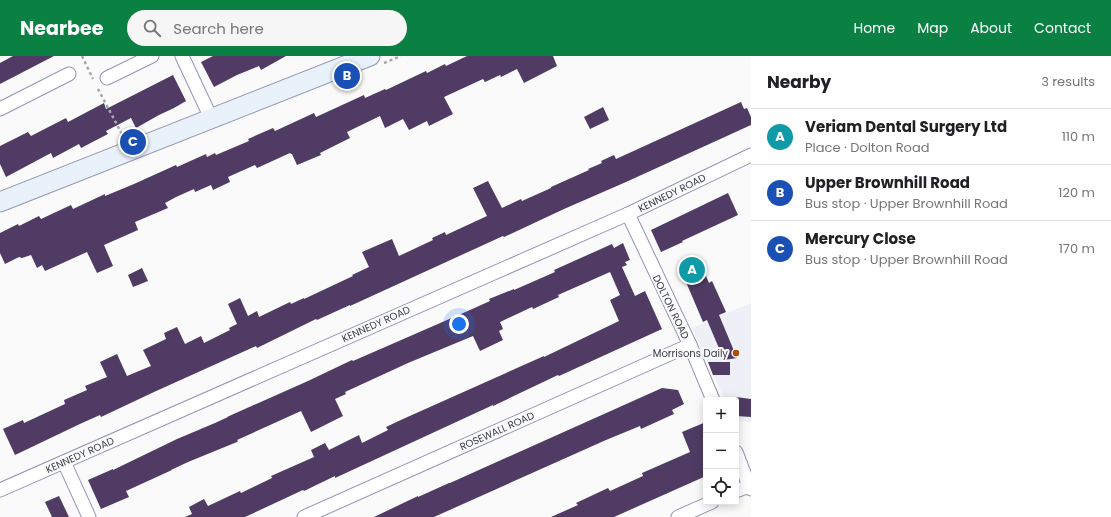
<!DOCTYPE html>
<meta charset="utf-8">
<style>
body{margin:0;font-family:Poppins,sans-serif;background:#f6f6f6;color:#202124}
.controls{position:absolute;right:12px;bottom:12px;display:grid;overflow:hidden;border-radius:4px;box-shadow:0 2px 10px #0003}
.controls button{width:36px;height:36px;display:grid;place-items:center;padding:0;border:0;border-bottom:1px solid #e0e0e0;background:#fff;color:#202124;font:20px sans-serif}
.you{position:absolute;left:459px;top:268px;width:14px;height:14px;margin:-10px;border:3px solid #fff;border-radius:50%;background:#1a73e8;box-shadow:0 0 0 6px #1a73e833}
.badge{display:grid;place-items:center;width:26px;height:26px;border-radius:50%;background:#0b8043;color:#fff;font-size:13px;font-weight:700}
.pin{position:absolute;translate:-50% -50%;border:2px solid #fff;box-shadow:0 1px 4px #0006}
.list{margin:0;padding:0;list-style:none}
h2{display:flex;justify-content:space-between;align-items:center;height:52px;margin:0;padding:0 16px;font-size:17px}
h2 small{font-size:13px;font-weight:400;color:#757577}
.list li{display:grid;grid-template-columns:26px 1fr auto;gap:12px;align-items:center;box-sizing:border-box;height:56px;padding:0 16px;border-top:1px solid #e0e0e0}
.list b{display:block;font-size:15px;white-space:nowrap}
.list p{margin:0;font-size:13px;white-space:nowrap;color:#757577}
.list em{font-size:13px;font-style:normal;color:#757577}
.icon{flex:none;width:22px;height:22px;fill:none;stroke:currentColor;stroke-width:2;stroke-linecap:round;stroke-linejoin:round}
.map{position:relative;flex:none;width:751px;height:461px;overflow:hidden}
header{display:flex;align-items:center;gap:24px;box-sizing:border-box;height:56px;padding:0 20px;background:#0b8043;color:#fff}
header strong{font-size:19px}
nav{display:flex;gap:22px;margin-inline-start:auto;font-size:14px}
.search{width:280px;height:36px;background:#f6f6f6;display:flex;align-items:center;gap:10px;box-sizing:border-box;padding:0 14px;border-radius:22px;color:#757577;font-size:15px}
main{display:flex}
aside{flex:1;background:#fff}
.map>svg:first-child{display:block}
</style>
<header>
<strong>Nearbee</strong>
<div class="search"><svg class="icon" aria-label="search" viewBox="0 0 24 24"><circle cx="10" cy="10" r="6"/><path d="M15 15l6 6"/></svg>Search here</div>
<nav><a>Home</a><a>Map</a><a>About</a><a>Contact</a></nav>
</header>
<main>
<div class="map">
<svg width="751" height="461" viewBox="0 0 751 461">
<rect width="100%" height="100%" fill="#fafafa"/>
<path fill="#eeeff7" d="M751,247v119l-15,-1v-21h-11l-33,-72z"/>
<g fill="#4f3b63">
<path d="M13,0h41l-54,28v-21z"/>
<path d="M213,0h73l-25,14 -2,-4 -22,9 -23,12 -13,-25z"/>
<path d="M467,0h86l4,10 -33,17 -7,-14 -16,8 -1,-2 -15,7 -2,-3 -39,18 9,17 -24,12 -2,-5 -18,9 -6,-11 -18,9 -5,-12 -33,16 3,6 -30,15 1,2 -24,10 -5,-11h-1l-1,-1 -33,15 -2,-3 -27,12 2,5 -17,8 -2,-5 -16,7 -1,-3 -18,8 -11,6 3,5 -33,14 3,8 -34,15 9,21 -16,7 -10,-21 -42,19 -3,-6 -5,3 -6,-13 -9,3 -3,-1 -14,7 -5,-11v-20l18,-9 1,2 20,-10 2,3 30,-14 2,4 32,-15v2l29,-12 42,-19 1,2 29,-13 1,3 8,-4 1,2 33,-14 -1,-2 25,-11 2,3 39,-18 2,4 48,-22 1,3 20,-9 1,1 40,-19 1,2 18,-9 1,2z"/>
<path d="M173,19l13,26 -12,7 -15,7 -23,13 -5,-10 -25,13 2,3 -27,14 -2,-4 -26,14 -2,-5 -45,24 -6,-13v-18l28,-14 3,4 35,-18 2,4 36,-19 2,6z"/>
<path d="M741,46l3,7 3,-1 4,9v8l-125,57 -62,27 -60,28 -1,-1 -153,70v-1l-33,15 -1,-1 -59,29 -1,-2 -102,46 -53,25 -1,-2 -18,8 -67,32 -12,-26 20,-9 1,3 41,-19 -1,-4 23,-10 -2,-4 22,-9 -7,-15 17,-8 10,22 24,-10 -8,-16 23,-11 -2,-6 13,-6 8,17 16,-8 3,7 26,-13 -1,-2 8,-4 -9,-20 12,-6 8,18 9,-5 2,6 31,-15 1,2 13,-6v1l49,-23 -1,-1 17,-8 -7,-15 30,-13 7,17 34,-16 -1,-2 13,-6 1,3 41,-19 -14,-28 15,-7 14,27 19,-9 1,2 29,-13v-1l38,-17 -1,-1 14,-6 -1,-2 13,-6 2,4z"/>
<path d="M603,51l6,13 -19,9 -6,-12z"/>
<path d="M728,137l10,22 -56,26 1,1 -22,10 -10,-22z"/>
<path d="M623,187l7,17 -5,2 2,3 -5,2 13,29 10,-5 17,38 -103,47 -1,-1 -65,31v-1l-158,73v-2l-31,15 -1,-1 -58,27h-60l7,-3 -3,-7 15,-8 4,7 32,-15 1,2 31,-15 -1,-2 43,-19 -3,-7 14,-7 4,7 30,-15 3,8 26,-13 -2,-3 17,-8 141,-63v1l75,-36 -9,-21 10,-5 -10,-23 -52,23 1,2 -26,12 -1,-2 -32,15 3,7 -4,2 4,9 -23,11 -7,-15 -65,27 -63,29 1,2 -11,5 8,17 -32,16 -10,-21 -64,29 1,1 -1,1 -49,20 -17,8h1l-46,21 3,6 -28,12 -13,-29 25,-11v1l64,-31 38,-16 13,-6h-1l81,-36 44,-21 1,1 117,-51 20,-9 -1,-2 25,-10v1l41,-18 -1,-2 58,-26 2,4z"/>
<path d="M699,204l10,23 3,-2 14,31 -7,3 18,43 -13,2 -17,-40 -4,2 -23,-54z"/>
<path d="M142,212l6,13 -15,6 -5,-12z"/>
<path d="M708,306h22v13h-17z"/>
<path d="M662,332l16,2 6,14 -12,6 2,4 -33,15 -1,-3 -34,14 -172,77h-60l44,-21v1l31,-14h1z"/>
<path d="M736,341l15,2v18l-15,-1z"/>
<path d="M706,366v54l-92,41h-63l27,-12 -2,-2 32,-15 2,3 33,-15 -1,-3 48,-21 -8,-20z"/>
<path d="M59,440l10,21h-17l-7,-15z"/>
</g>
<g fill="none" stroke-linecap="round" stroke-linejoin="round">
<g stroke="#9396b3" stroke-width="15">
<g id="street">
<path d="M182,0l29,62"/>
<path d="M107,22l45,-22"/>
<path d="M0,53l69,-35"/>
<path d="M628,158l62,131 23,55"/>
<path d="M736,396l13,34 2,3"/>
<path d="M64,406l25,55"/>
<path d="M0,434l628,-276 123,-59"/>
<path d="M736,435l13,-5"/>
<path d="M304,461l386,-172"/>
<path d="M678,461l34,-15"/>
</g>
</g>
<g stroke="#9396b3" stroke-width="21">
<path id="secondary" d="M0,146l370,-146"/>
</g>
<g stroke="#a6a7ac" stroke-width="2.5" stroke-dasharray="3 3" stroke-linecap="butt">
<path d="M82,0l11,23"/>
<path d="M384,7l17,-7"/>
<path d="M98,33l25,47"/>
</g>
<use href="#street" stroke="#fff" stroke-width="13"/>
<use href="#secondary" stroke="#e9f1fb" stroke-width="19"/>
</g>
<circle fill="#ad4b07" stroke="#fafafa" stroke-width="1.5" cx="736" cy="297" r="4"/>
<g text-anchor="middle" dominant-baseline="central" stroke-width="4" stroke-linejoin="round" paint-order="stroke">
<g font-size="10" fill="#383a46" stroke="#fafafa">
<text transform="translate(672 137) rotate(-26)">KENNEDY ROAD</text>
<text transform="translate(671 251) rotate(64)">DOLTON ROAD</text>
<text transform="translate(376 268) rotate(-24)">KENNEDY ROAD</text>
<text transform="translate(497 375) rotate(-24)">ROSEWALL ROAD</text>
<text transform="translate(80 399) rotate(-24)">KENNEDY ROAD</text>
</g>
<g font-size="10" fill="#383a46" stroke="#fafafa" text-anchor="end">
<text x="728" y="297">Morrisons Daily</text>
</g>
</g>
</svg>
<div class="controls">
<button>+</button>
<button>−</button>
<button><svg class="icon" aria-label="locate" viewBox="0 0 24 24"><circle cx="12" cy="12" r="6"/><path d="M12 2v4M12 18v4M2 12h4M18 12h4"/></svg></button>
</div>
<div class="you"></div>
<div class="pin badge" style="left:692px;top:214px;background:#0f9aa8">A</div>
<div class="pin badge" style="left:347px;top:20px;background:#1a4fb4">B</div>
<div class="pin badge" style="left:133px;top:86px;background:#1a4fb4">C</div>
</div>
<aside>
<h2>Nearby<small>3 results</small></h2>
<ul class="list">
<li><span class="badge" style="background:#0f9aa8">A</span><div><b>Veriam Dental Surgery Ltd</b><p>Place · Dolton Road</p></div><em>110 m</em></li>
<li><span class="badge" style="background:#1a4fb4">B</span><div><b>Upper Brownhill Road</b><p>Bus stop · Upper Brownhill Road</p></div><em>120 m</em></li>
<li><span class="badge" style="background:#1a4fb4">C</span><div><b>Mercury Close</b><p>Bus stop · Upper Brownhill Road</p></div><em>170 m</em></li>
</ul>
</aside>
</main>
